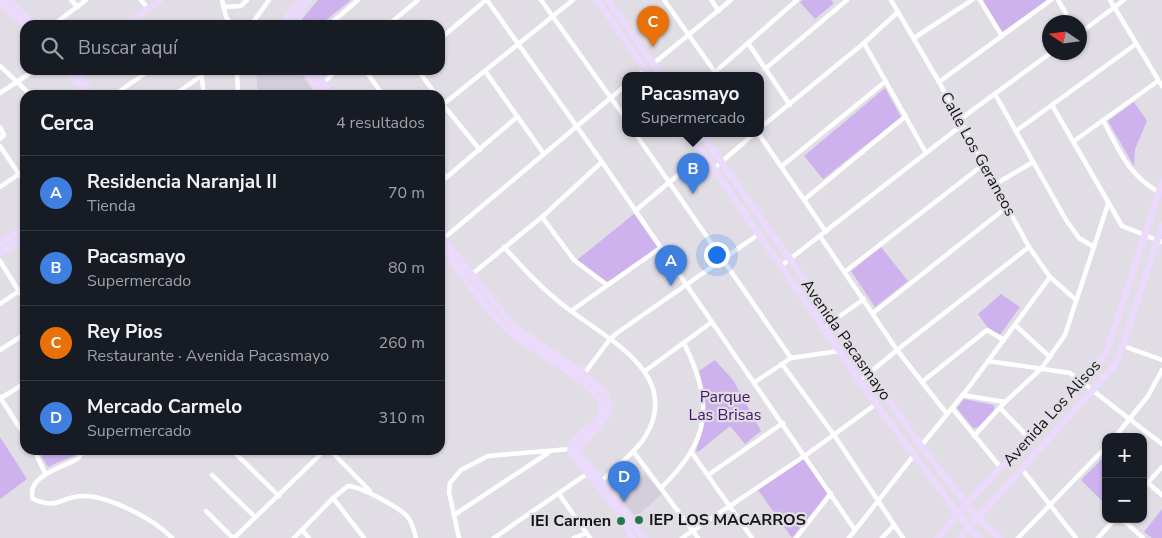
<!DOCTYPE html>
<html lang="es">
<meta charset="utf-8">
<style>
body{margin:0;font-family:"Nunito Sans",sans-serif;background:#20242c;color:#f1f3f6}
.controls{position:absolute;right:15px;bottom:15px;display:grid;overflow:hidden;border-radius:10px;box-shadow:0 1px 4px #0004}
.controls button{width:45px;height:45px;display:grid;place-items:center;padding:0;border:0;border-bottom:1px solid #363941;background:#171b24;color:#f1f3f6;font:25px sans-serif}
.compass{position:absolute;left:1042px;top:15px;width:45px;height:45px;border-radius:50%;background:#171b24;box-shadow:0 1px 4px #0004;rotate:283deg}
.you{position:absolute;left:716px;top:254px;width:18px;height:18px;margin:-12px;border:4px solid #fff;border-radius:50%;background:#1a73e8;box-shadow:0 0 0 8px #1a73e833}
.badge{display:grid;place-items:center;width:32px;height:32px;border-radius:50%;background:#ea580c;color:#fff;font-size:16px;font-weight:700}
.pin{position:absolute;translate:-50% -41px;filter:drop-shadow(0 1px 2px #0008)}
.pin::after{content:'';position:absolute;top:26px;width:18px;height:15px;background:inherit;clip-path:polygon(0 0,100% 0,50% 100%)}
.popup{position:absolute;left:622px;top:72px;width:142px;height:65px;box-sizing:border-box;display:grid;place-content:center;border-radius:10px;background:#171b24;filter:drop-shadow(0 1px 4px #0005);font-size:16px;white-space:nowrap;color:#9ea1a6}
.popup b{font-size:19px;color:#f1f3f6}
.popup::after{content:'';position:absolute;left:50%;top:100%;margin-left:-10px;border:10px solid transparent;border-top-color:#171b24}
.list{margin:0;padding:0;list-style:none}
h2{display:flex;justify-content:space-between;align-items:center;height:65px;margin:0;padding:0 20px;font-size:21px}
h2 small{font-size:16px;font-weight:400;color:#9ea1a6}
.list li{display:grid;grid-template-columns:32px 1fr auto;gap:15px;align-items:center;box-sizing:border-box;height:75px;padding:0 20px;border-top:1px solid #363941}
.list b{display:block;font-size:19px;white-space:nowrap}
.list p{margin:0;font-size:16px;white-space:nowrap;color:#9ea1a6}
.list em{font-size:16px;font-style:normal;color:#9ea1a6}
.icon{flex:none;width:28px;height:28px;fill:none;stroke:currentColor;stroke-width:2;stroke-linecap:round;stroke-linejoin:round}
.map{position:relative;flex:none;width:1162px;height:538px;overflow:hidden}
.search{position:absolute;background:#171b24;box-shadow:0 1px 4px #0004;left:20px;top:20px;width:425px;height:55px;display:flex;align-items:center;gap:12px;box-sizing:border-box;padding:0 18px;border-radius:15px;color:#9ea1a6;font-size:19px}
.panel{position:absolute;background:#171b24;box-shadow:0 1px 4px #0004;left:20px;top:90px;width:425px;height:365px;border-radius:15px}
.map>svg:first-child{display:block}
</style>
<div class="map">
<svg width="1162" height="538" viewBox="0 0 1162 538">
<rect width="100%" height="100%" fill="#e0dde5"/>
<g fill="#d4cedc">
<path d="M256,70h43l17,25h-58z"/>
<path d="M645,474l17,20 -26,23 -17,-20z"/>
</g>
<g fill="#ceb2ee">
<path d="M318,0h33l-31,25h-18l-2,-3z"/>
<path d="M803,0h28l3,3 -19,16 -15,-17z"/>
<path d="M978,0h69l-48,34z"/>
<path d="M885,88l16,29 -78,62 -19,-23z"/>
<path d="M1134,102l13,19 -12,28 -1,17 -26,-45z"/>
<path d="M634,214l24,34 -51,34 -30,-22z"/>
<path d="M881,247l27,34 -33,26 -24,-36z"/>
<path d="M1001,294l19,13 -20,28 -12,-7 -10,-14z"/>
<path d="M715,360l18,20 28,51 -16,13 -15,-18 -32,26 -2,-1c10,-30 12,-49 3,-80z"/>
<path d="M964,399l30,6v5l-16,17 -5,1 -16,-20z"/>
<path d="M0,437l27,42 -27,20z"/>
<path d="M38,450h40l-3,5 -27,12z"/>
<path d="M1106,455v44l-3,3 -22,-22z"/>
<path d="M805,458l24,35 -37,45 -34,-48z"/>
<path d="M1162,509v29h-10l-8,-6z"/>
</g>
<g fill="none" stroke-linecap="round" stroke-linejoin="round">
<g stroke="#fff" stroke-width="4.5">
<path d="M71,0l7,7"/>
<path d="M141,0l7,8"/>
<path d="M222,0l4,17 6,8"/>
<path d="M487,0l115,162 253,368"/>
<path d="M541,0l85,119"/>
<path d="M664,0l53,75"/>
<path d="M711,0l8,11"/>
<path d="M891,0l48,82 90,165 21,30 26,23"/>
<path d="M980,0l22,36"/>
<path d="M1058,0l13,22"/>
<path d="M1110,0l52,86"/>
<path d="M223,7l18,-1 6,-6"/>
<path d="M53,25l33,-25"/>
<path d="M251,25l18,-25"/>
<path d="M329,25l29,-25"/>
<path d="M388,25l30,-25"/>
<path d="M1080,33l44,-33"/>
<path d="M914,38l58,-38"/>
<path d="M440,39l46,-39"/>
<path d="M748,43l42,62"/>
<path d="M864,43l62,110"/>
<path d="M653,64l78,-64"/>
<path d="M0,66l31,29"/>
<path d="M765,69l82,-69"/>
<path d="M201,70l3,25"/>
<path d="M237,70l1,25"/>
<path d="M365,70l18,25"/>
<path d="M418,70l18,25"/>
<path d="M485,71l59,83"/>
<path d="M715,72l82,-72"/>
<path d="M639,75l6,-5"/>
<path d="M939,82l112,-82"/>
<path d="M323,83l14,-13"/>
<path d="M0,93l35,-23"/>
<path d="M995,94l71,126 13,18 15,9"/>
<path d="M114,95l36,-25"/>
<path d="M174,95l27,-19"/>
<path d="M440,101l40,49"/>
<path d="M1052,105l70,121 40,16"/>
<path d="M440,107l133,-107"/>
<path d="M959,120l93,-68"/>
<path d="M1103,120c16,30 25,55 56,72"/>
<path d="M0,127l4,8 -4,4"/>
<path d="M760,128l104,-85 34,-31"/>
<path d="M1016,131l120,-87"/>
<path d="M635,133l156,225"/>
<path d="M758,133l68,99"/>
<path d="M1074,141l84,-60"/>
<path d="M0,146l25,37"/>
<path d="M782,166l104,-85"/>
<path d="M713,169l42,-36"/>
<path d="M440,170l7,7"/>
<path d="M440,183l77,-66"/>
<path d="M994,185l39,-23"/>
<path d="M0,187l25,-17"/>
<path d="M805,199l101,-83"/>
<path d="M635,211l68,-57"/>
<path d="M542,217l32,43 33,25"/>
<path d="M820,236l77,114 50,64"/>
<path d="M443,239l183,-154"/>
<path d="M504,247c19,21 37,41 59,58 41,33 121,68 82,132 -11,17 -30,30 -43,44"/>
<path d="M0,261l25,40"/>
<path d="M781,266l181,-141"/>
<path d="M846,271l137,-106"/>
<path d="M471,275l71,-58 60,-55"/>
<path d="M0,304l19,-13"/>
<path d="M571,311l89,-63"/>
<path d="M873,313l134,-106"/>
<path d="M1015,325l35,32"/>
<path d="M823,328l41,-29"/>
<path d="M1123,346l39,14"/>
<path d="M0,350l25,-16"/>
<path d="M988,361l82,12 92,71"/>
<path d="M782,364l52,71 69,103"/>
<path d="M645,371l67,-49"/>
<path d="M584,374l26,-35 7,-6 142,-99"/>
<path d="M860,381l37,-31 132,-103"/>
<path d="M755,382l36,-24 48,-7"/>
<path d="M922,382l65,-52 17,10"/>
<path d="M962,395l43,7"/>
<path d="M0,397l25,39"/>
<path d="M1,398l24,-15"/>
<path d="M952,408l49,60"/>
<path d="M1000,408l30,31"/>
<path d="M974,436l31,-34 36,-33 24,-34 43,-131"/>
<path d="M1115,437l33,-41 14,-26"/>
<path d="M921,446l45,-55 84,-114"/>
<path d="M34,450l11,23"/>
<path d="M84,450c-2,3 -4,7 -7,9 -13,8 -52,17 -44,40 25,11 25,-1 48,-3 26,-2 74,24 91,42"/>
<path d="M232,450l47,46"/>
<path d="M330,450l40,41"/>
<path d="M633,451l65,87"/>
<path d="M692,453l60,85"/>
<path d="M1021,468l55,70"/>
<path d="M212,475l43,42"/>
<path d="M708,475l75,-52"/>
<path d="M1148,483l14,12"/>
<path d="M661,488c50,-49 53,-83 23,-145"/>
<path d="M1143,488l19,-21"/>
<path d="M559,494l31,44"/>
<path d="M333,498l31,40"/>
<path d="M206,511l27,27"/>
<path d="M454,515l94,-62"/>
<path d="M1122,519l21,19"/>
<path d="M302,530l7,8"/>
<path d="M234,538l91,-88"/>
<path d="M294,538l39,-40 15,-12c14,1 50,21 59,30 5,5 7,15 9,22"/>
<path d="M459,538l-10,-46 1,-9 11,-13 27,-14 82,-7"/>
<path d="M494,538l94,-65"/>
<path d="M574,538l12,-5"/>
<path d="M682,538l124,-83 70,-51"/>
<path d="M796,538l35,-45"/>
<path d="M849,538l65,-83"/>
<path d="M882,538l12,-13"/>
<path d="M1018,538l88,-91"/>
<path d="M1098,538l17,-19"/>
</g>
<g stroke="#ebdafb" stroke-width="7">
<path d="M8,0l25,25"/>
<path d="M597,0l52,75"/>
<path d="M608,0l53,75"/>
<path d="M0,1l25,25"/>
<path d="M126,25l34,-25"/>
<path d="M282,25l17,-25"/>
<path d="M292,25l16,-25"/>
<path d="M69,70l14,25"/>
<path d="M77,70l14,25"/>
<path d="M306,70l17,25"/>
<path d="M314,70l18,25"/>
<path d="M689,133l187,271 93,124 11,10"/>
<path d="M701,133l220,313 57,73 22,19"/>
<path d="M440,235l74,92 70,47 21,19 5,12 -2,9 -31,36 67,88"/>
<path d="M0,243l25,-16"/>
<path d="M440,245c22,27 48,70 75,91 19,14 80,47 86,68 6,23 -34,29 -30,49 22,27 47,53 61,85"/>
<path d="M0,253l25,-16"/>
<path d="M938,538l28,-34 117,-121 23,-30 56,-170"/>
<path d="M960,538l154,-172 9,-20 39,-121"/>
</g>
</g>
<g fill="#23794d" stroke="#e0dde5" stroke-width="2">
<circle cx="639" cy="520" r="5"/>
<circle cx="621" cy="521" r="5"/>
</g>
<g text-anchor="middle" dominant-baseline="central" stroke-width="4.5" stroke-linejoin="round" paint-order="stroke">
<g font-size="16" fill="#151416" stroke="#e0dde5">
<text transform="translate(978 154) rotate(61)">Calle Los Geraneos</text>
<text transform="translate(846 340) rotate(55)">Avenida Pacasmayo</text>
<text transform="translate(1052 413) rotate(-48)">Avenida Los Alisos</text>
</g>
<g font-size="16" fill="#451468" stroke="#e0dde5">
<text x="725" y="397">Parque<tspan x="725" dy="18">Las Brisas</tspan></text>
</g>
<g font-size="16" font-weight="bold" fill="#151416" stroke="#e0dde5" text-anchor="start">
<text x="649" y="520">IEP LOS MACARROS</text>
<text x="611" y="521" text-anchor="end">IEI Carmen</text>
</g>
</g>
</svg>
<div class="controls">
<button>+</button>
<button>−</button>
</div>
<svg class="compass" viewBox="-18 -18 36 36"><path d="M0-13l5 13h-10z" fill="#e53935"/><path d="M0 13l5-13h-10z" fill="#9ea1a6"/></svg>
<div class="you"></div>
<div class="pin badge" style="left:671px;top:286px;background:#3f7fe0">A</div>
<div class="pin badge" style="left:693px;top:194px;background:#3f7fe0">B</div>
<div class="popup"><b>Pacasmayo</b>Supermercado</div>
<div class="pin badge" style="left:653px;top:47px;background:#e8710a">C</div>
<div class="pin badge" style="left:624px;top:502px;background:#3f7fe0">D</div>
<div class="search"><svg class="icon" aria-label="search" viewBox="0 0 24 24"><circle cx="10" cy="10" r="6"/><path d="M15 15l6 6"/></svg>Buscar aquí</div>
<section class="panel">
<h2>Cerca<small>4 resultados</small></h2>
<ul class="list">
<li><span class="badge" style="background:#3f7fe0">A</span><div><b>Residencia Naranjal II</b><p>Tienda</p></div><em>70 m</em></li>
<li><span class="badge" style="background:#3f7fe0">B</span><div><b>Pacasmayo</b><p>Supermercado</p></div><em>80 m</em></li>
<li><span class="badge" style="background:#e8710a">C</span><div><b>Rey Pios</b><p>Restaurante · Avenida Pacasmayo</p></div><em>260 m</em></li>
<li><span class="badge" style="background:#3f7fe0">D</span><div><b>Mercado Carmelo</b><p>Supermercado</p></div><em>310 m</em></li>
</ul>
</section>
</div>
